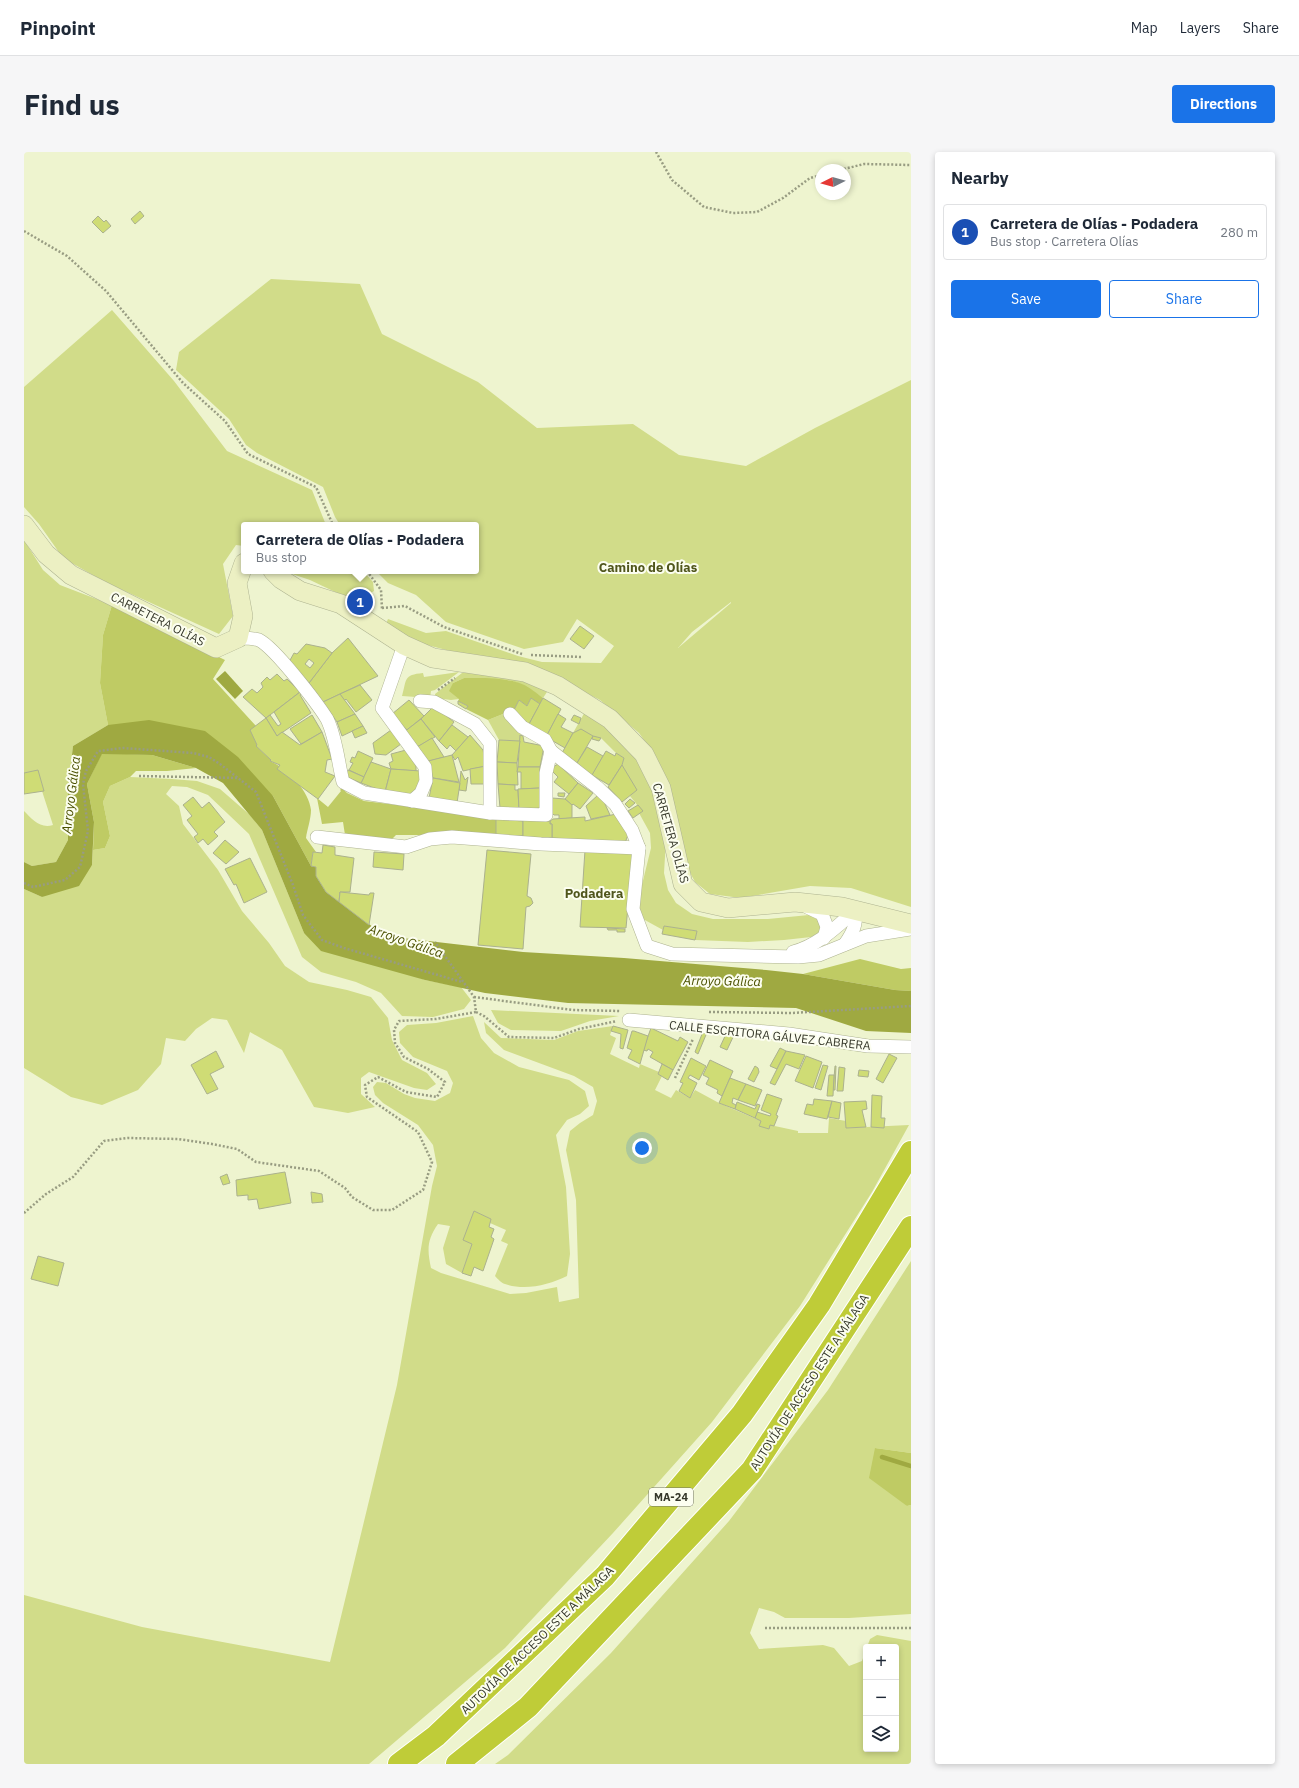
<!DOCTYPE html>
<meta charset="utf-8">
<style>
body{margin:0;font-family:"IBM Plex Sans",sans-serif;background:#f6f6f7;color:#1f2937}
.controls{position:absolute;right:12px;bottom:12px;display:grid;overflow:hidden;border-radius:4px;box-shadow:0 2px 6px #0003}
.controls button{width:36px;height:36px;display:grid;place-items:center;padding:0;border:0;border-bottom:1px solid #e0e1e3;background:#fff;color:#1f2937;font:20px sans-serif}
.compass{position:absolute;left:791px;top:12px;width:36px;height:36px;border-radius:50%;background:#fff;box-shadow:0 2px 6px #0003;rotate:265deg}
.you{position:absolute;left:618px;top:996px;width:14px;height:14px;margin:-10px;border:3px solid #fff;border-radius:50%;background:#1a73e8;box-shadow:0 0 0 6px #1a73e833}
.badge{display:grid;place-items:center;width:26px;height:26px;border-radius:50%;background:#1a73e8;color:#fff;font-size:13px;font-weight:700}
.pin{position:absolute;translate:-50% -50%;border:2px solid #fff;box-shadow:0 1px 4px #0006}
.popup{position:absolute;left:217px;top:370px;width:238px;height:52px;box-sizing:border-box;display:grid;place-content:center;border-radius:4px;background:#fff;filter:drop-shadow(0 1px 3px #0005);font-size:13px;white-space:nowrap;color:#747a83}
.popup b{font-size:15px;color:#1f2937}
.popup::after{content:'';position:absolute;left:50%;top:100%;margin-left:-8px;border:8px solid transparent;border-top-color:#fff}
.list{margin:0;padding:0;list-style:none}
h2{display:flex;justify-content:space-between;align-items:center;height:52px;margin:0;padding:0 16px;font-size:17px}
h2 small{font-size:13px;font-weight:400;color:#747a83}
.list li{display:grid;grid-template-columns:26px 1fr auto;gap:12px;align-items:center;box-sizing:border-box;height:56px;margin:0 8px 8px;padding:0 8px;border:1px solid #e0e1e3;border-radius:4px}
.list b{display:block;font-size:15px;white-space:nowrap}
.list p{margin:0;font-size:13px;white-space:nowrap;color:#747a83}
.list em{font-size:13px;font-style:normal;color:#747a83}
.actions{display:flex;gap:8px;padding:12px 16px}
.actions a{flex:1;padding:9px 0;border:1px solid #1a73e8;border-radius:4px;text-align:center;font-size:14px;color:#1a73e8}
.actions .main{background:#1a73e8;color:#fff}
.icon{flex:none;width:22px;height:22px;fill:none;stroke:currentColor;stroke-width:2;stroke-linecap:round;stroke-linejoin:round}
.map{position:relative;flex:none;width:887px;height:1612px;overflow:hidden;border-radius:4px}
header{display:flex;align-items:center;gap:24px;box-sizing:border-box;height:56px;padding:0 20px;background:#fff;border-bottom:1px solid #e0e1e3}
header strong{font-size:19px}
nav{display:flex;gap:22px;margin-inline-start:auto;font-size:14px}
.intro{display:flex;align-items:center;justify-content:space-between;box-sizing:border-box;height:96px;padding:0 24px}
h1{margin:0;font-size:28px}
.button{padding:10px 18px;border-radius:4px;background:#1a73e8;color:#fff;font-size:14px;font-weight:700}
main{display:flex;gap:24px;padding:0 24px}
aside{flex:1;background:#fff;border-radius:4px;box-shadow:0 2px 6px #0003}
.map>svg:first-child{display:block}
</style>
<header>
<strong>Pinpoint</strong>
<nav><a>Map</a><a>Layers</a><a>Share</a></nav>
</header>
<div class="intro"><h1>Find us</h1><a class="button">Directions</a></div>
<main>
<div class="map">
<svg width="887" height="1612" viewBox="0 0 887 1612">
<rect width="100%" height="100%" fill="#eef4cf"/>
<g fill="#d1dc89" fill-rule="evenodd">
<path d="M247,127l89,5 22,50 96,48 59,46 96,-4 46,31 67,11 69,-38 96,-48v527l-60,-19 -41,-2 -69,12 -31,-4 -15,-12 -10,-19 -28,-105 -18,-25 -39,-33 -39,-20 -149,-39 -26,-17 2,-5 38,14 20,-2 72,25 24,6 59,1 13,-17 -37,-27 -14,23 -39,7 -78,-27 -30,-27 -28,-12 -12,-12h100v-46h-136l-5,-8 -12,-30 -66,-34 -11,-8 -17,-26 -53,-49 3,-18zM707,450v1l-53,45 14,-16z"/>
<path d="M88,158l62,71 53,70 85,39 14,35h-82v21l-8,-1 -13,19 10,52 -14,18 -114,-52 -42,-24 -24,-34 -15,-17v-120z"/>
<path d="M0,388l19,30 17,15 52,20 -9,30 -3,48 8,42 -35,21 -5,43v51l-12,22 -24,4 -8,-4v-51c8,8 16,18 29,14l-11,-34h2l-6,-20 -14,2z"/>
<path d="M259,419h80l10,11 1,9 -10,6 -12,3 -42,-20z"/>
<path d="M435,520l-24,18 -4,1 -1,7 -28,-2c5,-17 1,-21 21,-23l1,4z"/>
<path d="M444,520l46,2 33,18 -4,6 -20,-13 -14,-5 -45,-2 -11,5 6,16 -8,1 -16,-2v-4l27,-21z"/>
<path d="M562,558l15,9 48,54 17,67 -2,33 4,17 8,13 16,11 21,5h55l41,-4 8,1 5,15 -11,6 -27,3 -36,2 -53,-2 2,-9 -33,-5 -1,4 -20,-11 -6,-14 14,-57 -1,-15 -11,-20 3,-2 -12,-15 6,-6 -14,-25 2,-7 -8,-5 -15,-15 -28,-5z"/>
<path d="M479,562l7,4 11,13 -1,10 -21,-1 -11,-20z"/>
<path d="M106,625l42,2 25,2 23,8 30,26 12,15 42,103 121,47 36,7 10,13 -7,9 -31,8 -31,-1 -21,-23 -25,-11 -35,-10 -19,-15 -53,-123 -41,-39 -21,-8 -15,-1 -6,8 13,12 4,18 35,46 24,41 27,32 16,23 24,16 38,8 24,7 17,21 4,22 10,20 25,13 9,11 -9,6 -13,-2 -45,-16 -8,6v16l14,13 -27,6 -34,-6 -32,-57 -32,-18 -6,21 -17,-33 -15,-2 -16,11 -11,12 -19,-3 -5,26 -23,26 -36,15 -31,-8 -47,-29v-179l18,8 50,-32 1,-15 12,-2 5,-12 -7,-34 7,-16z"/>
<path d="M467,858l128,6 -29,5 -29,10 -50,-1 -13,-7z"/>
<path d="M449,864l8,22 13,15 25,14 50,13 16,11 4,15 -9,8 -13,6 -11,15 10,52 4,67 -3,22c-18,9 -42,15 -62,8 -4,-1 -7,-5 -10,-8l13,-32 -7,-3 5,-11 -16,-7 1,-4 -17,-8 -10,29 8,4 -10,29 -16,-9 -3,-16 7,-22 -12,-2c-11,16 -11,25 -7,44l10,5 69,21 16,-1 31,-6 2,15 20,-4 -3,-98 -10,-50 4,-19 10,-8 13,-8 4,-14 -4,-14 -19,-11 -70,-26 -18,-17 -2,-11 17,16 53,2 24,-9 35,-5 -3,9 6,3 -6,16 29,14 1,-4 19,8 -1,2 4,2 -7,14 16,8 5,-8 14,8 5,-8 24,13 42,18 -2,5 10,3 1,-4 28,6v2h30l1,-15 17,3v7l63,-3 -37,67 -72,114 -88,116 -99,111 -108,115 -136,116h-345v-169l118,32 188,35 67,-277 35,-199 5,-20 -4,-21 -15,-20 -35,-22 -8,-8 -2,-8 4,-5 9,1 18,11 11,4 20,3 15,-8 3,-10 -6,-12 -34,-14 -13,-14 -1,-11 8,-7 29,-2z"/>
<path d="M887,1109v192l-36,-5 32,58 4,-1v109l-62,4h-64l-11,-6 -15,-4 -9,25 9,16 64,-4 11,3 15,18 13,-5 4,-12v100h30v-102h-29l3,-8 7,-4 34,6v123h-416l13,-9 103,-102 118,-132 99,-131z"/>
</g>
<g fill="#bfcb64">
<path d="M88,453l113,55 -12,19 43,47 1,21 14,13 -1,1c18,8 39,30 41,49 0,9 -4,20 -5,28l10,14h-3l-2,14 -38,-70 -165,-71 -8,-42 3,-48z"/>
<path d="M440,526c19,0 41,-1 58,6 8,3 15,10 21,14l-3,6 -9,-6 -4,8 -8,-6 -6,12h-9l-1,2 -15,6 -22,-11 2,-3 -10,-5 1,-2 -10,-8 4,-8z"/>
<path d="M78,601l50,2 44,13 -29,3h-31l-6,6 -20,9 -7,16 7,34 -5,12 -12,2 1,-28 -7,-38z"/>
<path d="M318,636l5,5 17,8 132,16v19l-65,-4 -8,3h-27l-7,7 -44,-7 -2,-13 -21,2 -5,-26 11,9 13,-16 -1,-1z"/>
<path d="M836,807l41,10 10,-1v23l-16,-1 -92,-16z"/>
<path d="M851,1296l36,5v52l-4,1 -38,-28z"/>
</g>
<g fill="#9fa941">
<path d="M201,519l18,20 -8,8 -19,-20z"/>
<path d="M125,568l56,11 33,26 35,39 38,70 5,1v9l10,16 59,44 138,16 101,6 142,12 37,4 92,16 16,1v42l-45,-2 -70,-23 -228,-5 -83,-10 -60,-13 -104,-29 -17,-18 -42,-103 -39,-47 -27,-15 -44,-13 -50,-1 -15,30 7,38 -2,43 -13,21 -37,11 -18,-8v-27l8,4 24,-4 12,-22v-51l5,-43 35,-21z"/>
</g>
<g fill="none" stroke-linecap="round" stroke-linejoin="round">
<path stroke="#9fa941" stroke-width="4.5" d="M858,1305l29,9"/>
</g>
<g fill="#cfdc75" stroke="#abb18e" fill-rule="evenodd">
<path d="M116,59l4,5 -9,8 -4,-5z"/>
<path d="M74,64l6,6 2,-2 5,6 -8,7 -11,-11z"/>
<path d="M556,474l14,10 -10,13 -14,-10z"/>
<path d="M324,486l30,38 -55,26 -14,-19 23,-30z"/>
<path d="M282,492l19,4 7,5 -23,30 -20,-21 5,-9 3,1zM285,507l5,4 -4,5 -5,-4z"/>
<path d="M253,522l7,7 3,-2 13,13 -34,26 -23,-21 9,-8 5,4 6,-6 -2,-4 6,-6 3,3z"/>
<path d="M336,533l12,15 -16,12 -10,-13 -2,2 -4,-7z"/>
<path d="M276,540l2,2 -2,1 11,18 -34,23 -11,-18 4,-3 8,11 3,-2 -7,-12z"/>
<path d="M316,542l15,20 -18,8 -14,-20z"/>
<path d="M507,546l9,6 -11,20 -16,-12 6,-12 8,6z"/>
<path d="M519,546l18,11 -15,28 -18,-11z"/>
<path d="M385,548l15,16 -17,14 -15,-16z"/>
<path d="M434,549l10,5 -2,3 -8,-5z"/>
<path d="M410,554l20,16 -15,19 -18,-22z"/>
<path d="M331,562l8,12 -21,10 -5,-14z"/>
<path d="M534,562l8,5 -5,8 12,6 -8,15 -19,-11z"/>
<path d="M288,563l10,17 -21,12 -11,-15z"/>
<path d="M550,563l7,3 -2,6 -8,-4z"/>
<path d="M242,566l11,18 5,-4 18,13 22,-13 10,27 -5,1 -2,12 10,4 -17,23 -41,-30 3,-4 -10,-4 1,-1 -15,-14 1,-1 -7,-15z"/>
<path d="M397,567l14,18 -18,10 -13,-15z"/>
<path d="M428,573l16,12 -12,14 -6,-6 -3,4 -8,-8z"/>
<path d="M339,574l4,7 -12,5 -3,-7z"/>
<path d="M557,577l12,7 -16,27 -15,-10 11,-20z"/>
<path d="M367,578l10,14 -15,11 -11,-1 -2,-11z"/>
<path d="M446,583l13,15 3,16 -23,5 -5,-14 -3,3 -3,-5z"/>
<path d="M496,583l3,1 1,6 20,4 -4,21h-22z"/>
<path d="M569,584l8,2 -2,3 -7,-2z"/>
<path d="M408,586l12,19 -18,5 -9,-15z"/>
<path d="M475,588l21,1 -3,22 -20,-1z"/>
<path d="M563,595l16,9 -11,20 -15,-13z"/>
<path d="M382,598l10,16v5l-25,-2 -2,-6 4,-2 -2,-7z"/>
<path d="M334,599l15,7 -9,19 -15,-7 4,-7 -3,-1 2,-5 3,1z"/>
<path d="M582,599l9,5 1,-3 8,5 -2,7 -13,20 -17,-10z"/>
<path d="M428,603l7,27 -26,-4 -5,-17z"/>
<path d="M347,610l20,7 -6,23 -24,-9z"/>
<path d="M473,610l20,1 1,22 -20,-1z"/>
<path d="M534,612l20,19 -9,11 -15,-12 4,-5 -6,-6 1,-4z"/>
<path d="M598,613l15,25 -15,12 -14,-15z"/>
<path d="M462,614v18h-15l-1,-15z"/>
<path d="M494,615h22v21l-19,1v-17h-4z"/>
<path d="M367,617l30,2v11l-4,7 -7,5 -25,-2z"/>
<path d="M14,618l6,21 -20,3v-21z"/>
<path d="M324,618l16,7 -3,6 -12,-5 -3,-4z"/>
<path d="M437,619l4,9 3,-3 -2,14 -7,-1z"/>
<path d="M409,626l27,5 -3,20 -28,-5z"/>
<path d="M554,631l15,10 -13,16 -7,-5 -1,1 -7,-6z"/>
<path d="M474,632l17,1v5h3l1,20 -19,-2z"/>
<path d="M516,636v20l-21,2 -1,-21z"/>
<path d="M534,641h7l-1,4 -6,-1z"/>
<path d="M574,643l8,6 -1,3 5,11 -19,4 -5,-13z"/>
<path d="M169,645l9,11 7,-6 16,20 -11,10 4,4 -10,9 -5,-6 -5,4 -4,-6 4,-3 -11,-14 5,-4 -9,-11z"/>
<path d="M528,646l13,1 7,6v13l-13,1v-4h-5l-3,-3z"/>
<path d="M606,647l5,4 -6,5 -4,-4z"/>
<path d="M614,653l5,6 -10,7 -5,-7z"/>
<path d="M592,662l12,21 -3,8 -73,-5v-14h-2v-3l3,-2 32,-2v4z"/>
<path d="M472,667l27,2v15h-27z"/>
<path d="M499,668l27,1v3h2v14l-29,-1z"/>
<path d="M201,688l14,12 -13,12 -13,-11z"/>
<path d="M299,693l12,2v8l19,3 -4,34h-10l-1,10 -13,-10 -10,-16v-9l-5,-1 2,-14 9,1z"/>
<path d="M463,698l44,4 -4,42 4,2 2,5 -3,3 -4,1 -3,42 -45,-4z"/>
<path d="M561,698l48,2 -7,76 -46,-1z"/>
<path d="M350,700l30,2 -1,16 -30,-3z"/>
<path d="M226,706l17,34 -23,11 -8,-19 -2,1 -9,-16z"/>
<path d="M316,740l29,3 1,-2h4l-5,32 -30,-23z"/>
<path d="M640,774l33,5 -2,9 -33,-6z"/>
<path d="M583,776l18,1v3h-8v-2h-9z"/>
<path d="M589,874l15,4 -5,19 -3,-1 1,-14 -10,-3z"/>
<path d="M627,876l27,13 2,-4 8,5 -15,28 -23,-13 3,-5 -5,-3 -1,2 -4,-1z"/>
<path d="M680,877l4,1 -10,24 -3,-2z"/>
<path d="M608,879h2l14,5 -8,28 -12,-6 4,-8 -5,-2z"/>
<path d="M702,882l8,1 -7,15 -7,-3z"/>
<path d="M756,896l6,3 -9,18 -7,-3z"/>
<path d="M192,899l8,16 -14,7 8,15 -11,5 -16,-29z"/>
<path d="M762,899l19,4 -6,14 -13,-5 -11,21 -5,-2z"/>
<path d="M865,902l8,4 -14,25 -7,-4z"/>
<path d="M782,904l16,6 -9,26 -18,-7z"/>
<path d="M667,906l15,8 -7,14 -9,-5 -2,3 9,5 -7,15 -11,-7 4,-8 -3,-1z"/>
<path d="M686,908l23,11 -11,25 -5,-3 1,-3 -12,-6 3,-6 -6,-3z"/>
<path d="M638,912l11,6 -5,10 -10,-6z"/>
<path d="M799,913l5,1 -7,24 -6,-2z"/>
<path d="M731,914l3,2 1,4 -5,10 -6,-3z"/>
<path d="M811,914h1l-1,24h-2z"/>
<path d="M815,915l6,1 -2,23h-6z"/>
<path d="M835,918l10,1 -1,6 -10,-1z"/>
<path d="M805,923h5l-1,21h-6z"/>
<path d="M706,926l16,6 -8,16 -5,-2 -1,5 4,2 -1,4 -16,-6z"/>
<path d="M722,932l16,6 -7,16 -17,-6z"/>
<path d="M743,942l15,5 -6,16 2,1 -4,10 -4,-1 -1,4 -10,-3 2,-5 -6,-3 2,-6 13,4 1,-2 -10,-4z"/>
<path d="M848,943l10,1 -1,22h4l-1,10 -13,-1z"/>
<path d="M790,947l18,2 -5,18 -23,-5 3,-10 6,1z"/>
<path d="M808,949l9,2 -2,16 -11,-2z"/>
<path d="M842,949l1,8 -5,1 4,17 -20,1 -2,-26z"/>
<path d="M713,950l18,7 2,-5 3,1 -5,13 -20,-9z"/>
<path d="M261,1020l6,31 -32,6 -2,-10 -9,1v-5l-11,1 -1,-16z"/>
<path d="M203,1022l3,9 -7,2 -3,-8z"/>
<path d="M287,1040l11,2 1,8 -11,1z"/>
<path d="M450,1059l17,8 -2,8 5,2 -3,8 3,2 -11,32 -9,-4 -3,9 -9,-3 10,-29 -9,-4z"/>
<path d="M14,1104l26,7 -6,23 -27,-7z"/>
</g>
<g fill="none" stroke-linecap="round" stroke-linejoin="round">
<g stroke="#aeb391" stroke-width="14">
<g id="minor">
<path d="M214,486c6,0 15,0 21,2 16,8 58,63 68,79 9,18 11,43 16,63l21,11 126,20 56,2v-42l5,-22"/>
<path d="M380,493l-22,63 43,59 1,14 -5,12 -9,8"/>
<path d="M396,549l14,1 41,22 15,19v70"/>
<path d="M486,562l12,13 23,13 6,11 46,36 18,17 17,26 7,18 -6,61 14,37 25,8 126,3 21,-2 47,-19 45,-7"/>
<path d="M293,685l89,10 24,-8 22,-2 89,7 98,4"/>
<path d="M783,755l15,7 5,13 -3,11"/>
<path d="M821,792c9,-13 11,-19 11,-34"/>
<path d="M769,800c26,-7 43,-25 63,-42"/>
<path d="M605,868l160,14 79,12 43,1"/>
</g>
</g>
<g stroke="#aeb391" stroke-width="20">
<g id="secondary">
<path d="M0,373l22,29 25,21 145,73 22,-10 5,-22 -6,-33 7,-20"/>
<path d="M249,419l8,8 19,12 41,13 63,41 29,13 92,14 33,14 52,33 34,35 17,34 22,96 18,18 27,6 67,-6 47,5 69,17"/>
</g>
</g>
<g stroke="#fff" stroke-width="24">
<g id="motorway">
<path d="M375,1612l37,-28 169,-160 137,-162 77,-109 92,-153"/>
<path d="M433,1612l71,-57 224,-237 159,-243"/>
</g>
</g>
<g stroke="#989c82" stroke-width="2.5" stroke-dasharray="2 2" stroke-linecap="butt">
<path d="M632,0l16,28 32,27 29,6 24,-1 26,-14 27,-20 11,-3"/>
<path d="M816,18l24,-6 47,1"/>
<path d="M0,79l43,25 39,35 77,92 42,38 23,33 68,33 17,38"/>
<path d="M343,419l14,19 1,19"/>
<path d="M358,456l23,-2 39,21 78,27"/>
<path d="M507,503l51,2"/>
<path d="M414,538l17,-12"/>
<path d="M115,624l99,2"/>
<path d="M0,731l9,4 32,-7 15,-13 8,-36 -5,-47 3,-13 12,-20 25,-3 70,5 16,4 11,7 36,28 37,93 10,30 19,25 22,8 118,34"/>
<path d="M450,845l99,13 47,1"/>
<path d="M452,860l8,4 25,21 45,1 25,-9 38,-8"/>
<path d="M685,860l83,1 119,-7"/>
<path d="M651,926l18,-39"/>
<path d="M0,1061l22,-19 27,-17 31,-36 24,-3 50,1 34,5 25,5 19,13 63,9 26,17 7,9 21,13h19l31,-20 9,-28 -14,-30 -51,-35 -2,-12 13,-8 28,15 31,5 8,-15 -17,-13 -24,-12 -9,-14 -1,-13 5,-9 37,-2 40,-7 -2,-15 -39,-55"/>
<path d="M741,1476h146"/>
</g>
<use href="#minor" stroke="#fff" stroke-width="13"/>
<use href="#secondary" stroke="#ecf0c3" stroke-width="19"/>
<use href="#motorway" stroke="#bfcc38" stroke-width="22"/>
</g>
<g text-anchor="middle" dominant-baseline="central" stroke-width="4" stroke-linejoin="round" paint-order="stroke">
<rect fill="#fcfef0" stroke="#717365" stroke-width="1" x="625" y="1336" width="44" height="18" rx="3"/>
<g font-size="11" font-weight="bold" fill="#353729">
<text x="647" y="1345">MA-24</text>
</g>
<g font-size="12" fill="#353729" stroke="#fcfef0">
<text transform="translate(134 467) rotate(27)">CARRETERA OLÍAS</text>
<text transform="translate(647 681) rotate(74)">CARRETERA OLÍAS</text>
<text transform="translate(746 883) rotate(6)">CALLE ESCRITORA GÁLVEZ CABRERA</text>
<text transform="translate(785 1230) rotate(-57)">AUTOVÍA DE ACCESO ESTE A MÁLAGA</text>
<text transform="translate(513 1488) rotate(-44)">AUTOVÍA DE ACCESO ESTE A MÁLAGA</text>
</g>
<g font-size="13" font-weight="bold" fill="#50561c" stroke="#fcfef0">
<text x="624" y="415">Camino de Olías</text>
<text x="570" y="741">Podadera</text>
</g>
<g font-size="13" font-style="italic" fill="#4b5100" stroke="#fcfef0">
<text transform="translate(47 643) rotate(-83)">Arroyo Gálica</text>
<text transform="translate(382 789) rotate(19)">Arroyo Gálica</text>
<text transform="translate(698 829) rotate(1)">Arroyo Gálica</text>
</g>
</g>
</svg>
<div class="controls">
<button>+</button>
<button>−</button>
<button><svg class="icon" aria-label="layers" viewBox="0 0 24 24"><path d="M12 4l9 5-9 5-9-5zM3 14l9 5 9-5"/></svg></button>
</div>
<svg class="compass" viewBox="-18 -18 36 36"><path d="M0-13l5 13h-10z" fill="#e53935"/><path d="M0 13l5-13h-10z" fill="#747a83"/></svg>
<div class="you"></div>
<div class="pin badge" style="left:336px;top:450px;background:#1a4fb4">1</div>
<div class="popup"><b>Carretera de Olías - Podadera</b>Bus stop</div>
</div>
<aside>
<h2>Nearby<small></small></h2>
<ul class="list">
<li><span class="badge" style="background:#1a4fb4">1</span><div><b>Carretera de Olías - Podadera</b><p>Bus stop · Carretera Olías</p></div><em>280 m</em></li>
</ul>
<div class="actions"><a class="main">Save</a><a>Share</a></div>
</aside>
</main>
